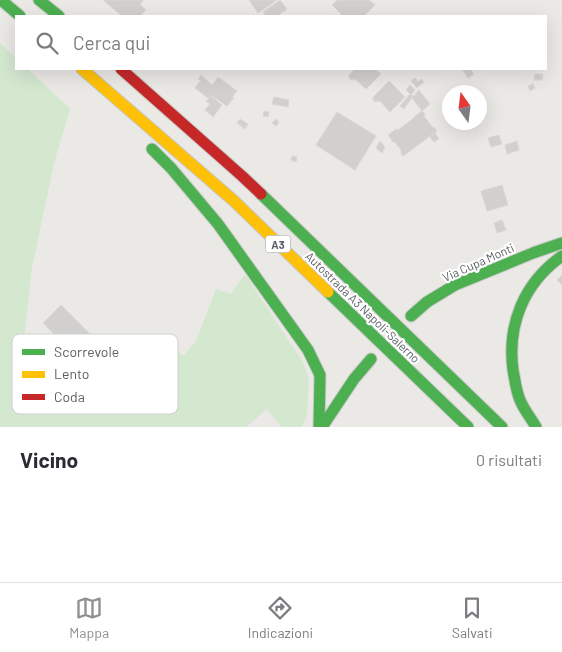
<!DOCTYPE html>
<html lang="it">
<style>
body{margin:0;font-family:Barlow,sans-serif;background:#f7f7f7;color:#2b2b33}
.compass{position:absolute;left:442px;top:85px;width:45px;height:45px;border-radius:50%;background:#fff;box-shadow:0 5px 20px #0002;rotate:346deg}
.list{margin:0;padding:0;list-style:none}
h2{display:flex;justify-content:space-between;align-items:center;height:65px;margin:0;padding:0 20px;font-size:21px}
h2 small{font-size:16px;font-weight:400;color:#7c7c81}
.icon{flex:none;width:28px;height:28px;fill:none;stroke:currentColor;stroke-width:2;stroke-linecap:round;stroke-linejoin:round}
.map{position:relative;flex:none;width:562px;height:427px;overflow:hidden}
.search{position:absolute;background:#fff;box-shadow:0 5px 20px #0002;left:15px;right:15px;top:15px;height:55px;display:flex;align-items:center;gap:12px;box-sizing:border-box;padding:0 18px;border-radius:0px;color:#7c7c81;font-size:19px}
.sheet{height:155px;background:#fff}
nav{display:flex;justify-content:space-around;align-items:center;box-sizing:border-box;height:70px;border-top:1px solid #e1e1e2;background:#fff;font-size:14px;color:#7c7c81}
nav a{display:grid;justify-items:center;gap:2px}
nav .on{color:#8d8f90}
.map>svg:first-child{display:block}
</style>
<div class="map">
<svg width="562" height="427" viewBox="0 0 562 427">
<rect width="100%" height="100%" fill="#ebe9e5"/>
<path fill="#d4e7cf" d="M0,43l16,15v11h12l42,40 -16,54 -22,105 -10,89 36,36 38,7 30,-11 44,-48 13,15 13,-15 20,-52 15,5 14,-20 58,88 6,17 -2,36 -5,12h-21l-14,-18 -21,18h-246z"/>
<g fill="#d2d0ce" stroke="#dad8d4">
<path d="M103,0h41l-4,4 6,6 -5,5 1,1h-20z"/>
<path d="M249,0h28l-19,13z"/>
<path d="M280,0l7,9 -10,7h-11l-3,-4z"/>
<path d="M337,0h32l6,5 -11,11h-21l-11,-11z"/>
<path d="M355,69h20l6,5 -15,15 -11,-10 -4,1 -2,-3v-2z"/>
<path d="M462,69h8l4,5 -6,4z"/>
<path d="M535,74h8l-1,6h-8z"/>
<path d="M201,75l11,10 6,-8 19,14 -5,6 2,1 -7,8 -16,-11 -3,3 -13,-10 6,-8 -3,-1z"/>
<path d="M415,78l3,4 3,-3 3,3 -7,6 -6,-7z"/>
<path d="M389,81l16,16 -15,15 -10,-11 -5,1 -2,-2v-3z"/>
<path d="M533,84l2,4 -5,3 -2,-5z"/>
<path d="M410,85l5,5 -4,5 -5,-5z"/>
<path d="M419,90l11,14 -8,7 -10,-13z"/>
<path d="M410,94l3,2 -9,13 -4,-3z"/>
<path d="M211,96l11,9 -9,12 -8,-7 5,-6 -4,-3z"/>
<path d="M274,97l15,3 -1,7 -16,-3z"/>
<path d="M264,111l5,1 -1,5 -5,-1z"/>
<path d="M422,111l3,3 -1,2 9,12 1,-1 3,4 -34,25 -2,-3v-3l-6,-8h-2l-5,-7 8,-6 2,1 17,-13v-1z"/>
<path d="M337,112l39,24 -21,34 -39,-25z"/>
<path d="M240,119l8,5 -3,5 -8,-6z"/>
<path d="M276,119l3,3 -3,4 -4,-3z"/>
<path d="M435,133l4,6 -5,3 -4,-5z"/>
<path d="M499,135l3,9 -11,3 -3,-9z"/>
<path d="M380,141l5,6 -3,6 -6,-5z"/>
<path d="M517,141l2,9 -12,4 -2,-9z"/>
<path d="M292,156l5,1 -1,5 -5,-2z"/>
<path d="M502,185l6,20 -21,6 -6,-20z"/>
<path d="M502,220l4,10 -9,3 -3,-10z"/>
<path d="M562,275v10l-5,-5z"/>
<path d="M61,305l54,54 -18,18 -54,-54z"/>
</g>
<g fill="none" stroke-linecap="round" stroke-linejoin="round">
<g stroke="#c7c7c7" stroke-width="13">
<g id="fast">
<path d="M1,0l19,16"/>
<path d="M39,0l20,16"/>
<path d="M152,149l19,19 47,56 90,126 12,25 -1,52"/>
<path d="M261,194l241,233"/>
<path d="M328,292l140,135"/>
<path d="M411,316l16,-14 28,-17 78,-32 29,-10"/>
<path d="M322,427l32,-48 17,-20"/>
<path d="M536,427c-5,-9 -12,-17 -16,-27 -4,-9 -5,-20 -7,-30 -6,-46 11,-87 49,-114"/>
</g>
</g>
<g stroke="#c7c7c7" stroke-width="13">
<path id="slow" d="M82,69l152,132 94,91"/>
</g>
<g stroke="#c7c7c7" stroke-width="13">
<path id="jam" d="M121,69l121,107 19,18"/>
</g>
<use href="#fast" stroke="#4caf50" stroke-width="11"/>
<use href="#slow" stroke="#ffc107" stroke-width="11"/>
<use href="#jam" stroke="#c62828" stroke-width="11"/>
</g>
<g text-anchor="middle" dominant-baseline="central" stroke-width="4.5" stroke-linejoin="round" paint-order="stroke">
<rect fill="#fff" stroke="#8c8f92" stroke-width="1" x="265.5" y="235.5" width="25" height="17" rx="4"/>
<g font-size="11" font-weight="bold" fill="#5a5f63">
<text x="278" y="244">A3</text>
</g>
<g font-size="12" fill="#5a5f63" stroke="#fff">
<text transform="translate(478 262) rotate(-24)">Via Cupa Monti</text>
<text transform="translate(363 307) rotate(44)">Autostrada A3 Napoli-Salerno</text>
</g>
</g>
<rect x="12" y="334" width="166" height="80" rx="8" fill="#fff" stroke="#cecfd0" stroke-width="1"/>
<rect x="22" y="349" width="23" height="6" fill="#4caf50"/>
<rect x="22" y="371" width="23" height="7" fill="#ffc107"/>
<rect x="22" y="394" width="23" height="6" fill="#c62828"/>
<g font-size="14" fill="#5a5f63">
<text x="54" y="357">Scorrevole</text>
<text x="54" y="379">Lento</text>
<text x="54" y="402">Coda</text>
</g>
</svg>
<svg class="compass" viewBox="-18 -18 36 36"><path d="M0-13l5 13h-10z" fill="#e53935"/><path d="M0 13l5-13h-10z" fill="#7c7c81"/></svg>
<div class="search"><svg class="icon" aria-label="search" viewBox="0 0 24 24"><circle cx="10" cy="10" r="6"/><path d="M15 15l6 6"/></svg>Cerca qui</div>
</div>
<section class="sheet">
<h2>Vicino<small>0 risultati</small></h2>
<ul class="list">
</ul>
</section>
<nav>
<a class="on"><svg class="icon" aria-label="map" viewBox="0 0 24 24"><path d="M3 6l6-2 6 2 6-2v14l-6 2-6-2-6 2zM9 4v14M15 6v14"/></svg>Mappa</a>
<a><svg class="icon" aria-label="directions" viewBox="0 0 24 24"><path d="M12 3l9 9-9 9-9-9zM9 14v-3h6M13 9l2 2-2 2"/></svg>Indicazioni</a>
<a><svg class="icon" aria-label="saved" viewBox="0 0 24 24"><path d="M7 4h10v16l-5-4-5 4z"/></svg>Salvati</a>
</nav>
